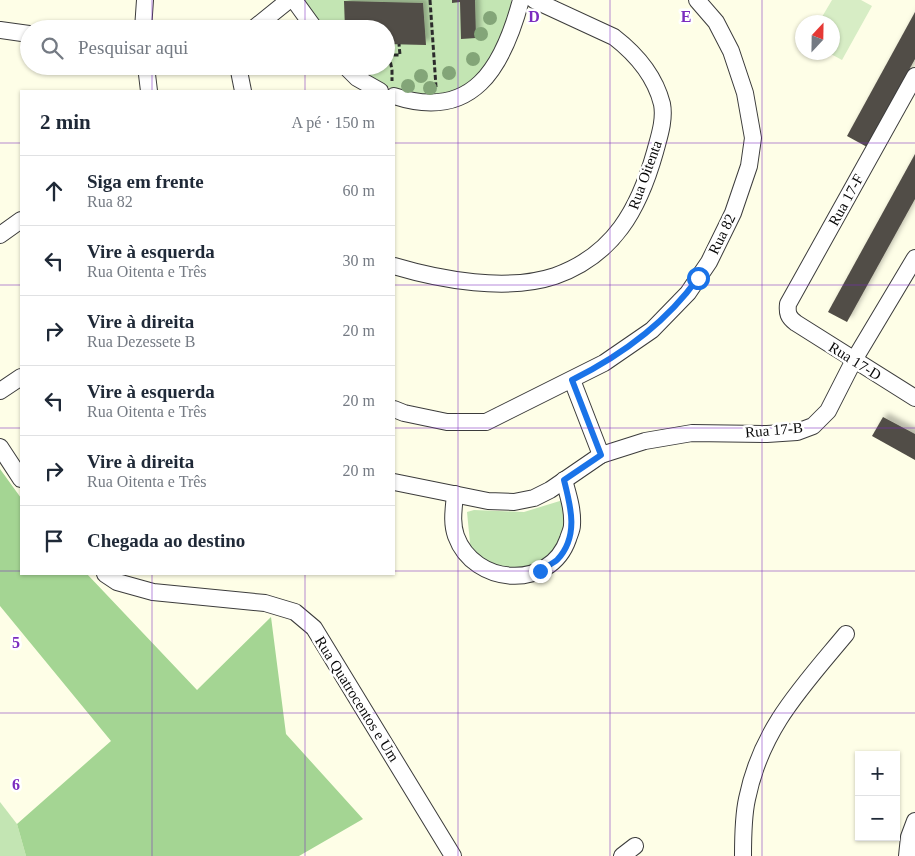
<!DOCTYPE html>
<html lang="pt">
<meta charset="utf-8">
<style>
body{margin:0;font-family:Georgia,serif;background:#f6f6f7;color:#1f2937}
.controls{position:absolute;right:15px;bottom:15px;display:grid;overflow:hidden;border-radius:0px;box-shadow:0 1px 4px #0004}
.controls button{width:45px;height:45px;display:grid;place-items:center;padding:0;border:0;border-bottom:1px solid #e0e1e3;background:#fff;color:#1f2937;font:25px sans-serif}
.compass{position:absolute;left:795px;top:15px;width:45px;height:45px;border-radius:50%;background:#fff;box-shadow:0 1px 4px #0004;rotate:22deg}
.stop{position:absolute;width:15px;height:15px;margin:-11px;border:4px solid #1a73e8;border-radius:50%;background:#fff}
.stop.end{background:#1a73e8;border-color:#fff;box-shadow:0 1px 5px #0008}
.list{margin:0;padding:0;list-style:none}
h2{display:flex;justify-content:space-between;align-items:center;height:65px;margin:0;padding:0 20px;font-size:21px}
h2 small{font-size:16px;font-weight:400;color:#747a83}
.list li{display:grid;grid-template-columns:32px 1fr auto;gap:15px;align-items:center;box-sizing:border-box;height:70px;padding:0 20px;border-top:1px solid #e0e1e3}
.list b{display:block;font-size:19px;white-space:nowrap}
.list p{margin:0;font-size:16px;white-space:nowrap;color:#747a83}
.list em{font-size:16px;font-style:normal;color:#747a83}
.icon{flex:none;width:28px;height:28px;fill:none;stroke:currentColor;stroke-width:2;stroke-linecap:round;stroke-linejoin:round}
.map{position:relative;flex:none;width:915px;height:856px;overflow:hidden}
.search{position:absolute;background:#fff;box-shadow:0 1px 4px #0004;left:20px;top:20px;width:375px;height:55px;display:flex;align-items:center;gap:12px;box-sizing:border-box;padding:0 18px;border-radius:28px;color:#747a83;font-size:19px}
.panel{position:absolute;background:#fff;box-shadow:0 1px 4px #0004;left:20px;top:90px;width:375px;height:485px;border-radius:0px}
.map>svg:first-child{display:block}
</style>
<div class="map">
<svg width="915" height="856" viewBox="0 0 915 856">
<defs>
<filter id="shadow"><feDropShadow dx="4.5" dy="-4.5" stdDeviation="2.5" flood-color="#0004"/></filter>
</defs>
<rect width="100%" height="100%" fill="#fefee7"/>
<g fill="#c3e5b3">
<path d="M301,0h210c1,14 -7,27 -12,40 -6,17 -18,38 -34,46 -28,15 -66,9 -93,-6 -7,-3 -13,-9 -19,-14h33v-37h-64z"/>
<path d="M563,500l3,31 -16,28 -18,8 -25,3 -36,-17 -4,-41 7,-2 50,2z"/>
<path d="M0,802l17,22 9,32h-26z"/>
</g>
<path fill="#a4d593" d="M0,469l21,29v76h66l110,116 74,-73 15,117 77,85 -64,37h-273l-9,-32 94,-83 -111,-135z"/>
<path fill="#d7edc5" d="M832,0h29l11,6 -30,54 -13,-7 3,-1v-30h-13z"/>
<g fill="#514d46" filter="url(#shadow)">
<path d="M452,0h23l1,38 -15,1 -1,-37 -8,1z"/>
<path d="M344,1l79,2 3,42 -40,-1v-15h-41z"/>
<path d="M915,12v47l-48,88 -20,-11z"/>
<path d="M915,154v45l-68,123 -19,-10z"/>
<path d="M883,417l32,17v26l-43,-24z"/>
</g>
<g fill="none" stroke-linecap="round" stroke-linejoin="round">
<g stroke="#3c3c3c" stroke-width="18">
<g id="minor">
<path d="M294,0l21,29"/>
<path d="M143,29l2,-29"/>
<path d="M253,29l36,-29"/>
<path d="M0,30l29,4"/>
<path d="M146,66l3,25"/>
<path d="M238,66l5,25"/>
<path d="M345,66l12,12 23,13"/>
<path d="M915,76l-127,228c-1,9 0,13 8,19l119,75"/>
<path d="M394,96c79,26 109,-29 127,-96"/>
<path d="M0,235l21,-15"/>
<path d="M394,266c47,14 113,26 161,10 59,-21 84,-67 100,-124 4,-15 10,-32 7,-48 -7,-28 -26,-50 -48,-67l-80,-37"/>
<path d="M572,380l29,75"/>
<path d="M0,391l21,-14"/>
<path d="M394,409l10,4 43,9h39l118,-59 48,-33 36,-37 21,-31 24,-49 16,-47 4,-28 -8,-45 -14,-42 -15,-29 -19,-22"/>
<path d="M0,447l21,32"/>
<path d="M394,482l94,19 26,1 20,-4 16,-8 51,-35 44,-14 47,-8 75,1 30,-2 16,-6 15,-15 26,-51 61,-102"/>
<path d="M455,494c-1,14 -4,28 1,42 18,50 94,55 112,3 1,-4 4,-9 4,-14 1,-16 -4,-30 -8,-45"/>
<path d="M105,574l12,8 36,10 112,11 30,9 19,16 139,228"/>
<path d="M622,856l13,-10"/>
<path d="M743,856c0,-19 0,-39 4,-57 14,-70 55,-112 99,-165"/>
<path d="M907,856l2,-19 6,-16"/>
</g>
</g>
<g stroke="#2b2b2b" stroke-width="3" stroke-dasharray="5 2.5" stroke-linecap="butt">
<path d="M430,0l6,87"/>
<path d="M386,55h14l-1,-11"/>
<path d="M389,55l3,15v11"/>
</g>
<use href="#minor" stroke="#fff" stroke-width="16"/>
</g>
<g fill="#83a578">
<circle cx="490" cy="18" r="7"/>
<circle cx="481" cy="34" r="7"/>
<circle cx="473" cy="59" r="7"/>
<circle cx="449" cy="73" r="7"/>
<circle cx="421" cy="76" r="7"/>
<circle cx="408" cy="86" r="7"/>
<circle cx="430" cy="88" r="7"/>
</g>
<g fill="none" stroke-linecap="round" stroke-linejoin="round">
<path stroke="#1a73e8" stroke-width="6" d="M540,571c5,-4 12,-7 17,-11 22,-23 14,-53 7,-80l37,-25 -29,-75c50,-25 94,-57 126,-102"/>
</g>
<path fill="none" stroke="#7b2cbf" stroke-width="1" stroke-opacity="0.55" d="M152,0v29M305,0v29M458,0v856M610,0v856M762,0v856M152,66v25M305,66v25M0,143h21M394,143h521M0,285h21M394,285h521M0,428h21M394,428h521M0,571h21M394,571h521M152,574v282M305,574v282M0,713h915"/>
<g text-anchor="middle" dominant-baseline="central" stroke-width="5" stroke-linejoin="round" paint-order="stroke">
<g font-size="15" fill="#090909" stroke="#fff">
<text transform="translate(645 175) rotate(-70)">Rua Oitenta</text>
<text transform="translate(846 200) rotate(-61)">Rua 17-F</text>
<text transform="translate(722 234) rotate(-64)">Rua 82</text>
<text transform="translate(855 361) rotate(32)">Rua 17-D</text>
<text transform="translate(774 430) rotate(-5)">Rua 17-B</text>
<text transform="translate(357 699) rotate(58)">Rua Quatrocentos e Um</text>
</g>
</g>
<g font-size="16" text-anchor="middle" font-weight="bold" fill="#7b2cbf" stroke="#fff" stroke-width="5" stroke-linejoin="round" paint-order="stroke">
<text x="534" y="22">D</text>
<text x="686" y="22">E</text>
<text x="16" y="648">5</text>
<text x="16" y="790">6</text>
</g>
</svg>
<div class="controls">
<button>+</button>
<button>−</button>
</div>
<svg class="compass" viewBox="-18 -18 36 36"><path d="M0-13l5 13h-10z" fill="#e53935"/><path d="M0 13l5-13h-10z" fill="#747a83"/></svg>
<div class="stop" style="left:698px;top:278px"></div>
<div class="stop end" style="left:540px;top:571px"></div>
<div class="search"><svg class="icon" aria-label="search" viewBox="0 0 24 24"><circle cx="10" cy="10" r="6"/><path d="M15 15l6 6"/></svg>Pesquisar aqui</div>
<section class="panel">
<h2>2 min<small>A pé · 150 m</small></h2>
<ul class="list">
<li><svg class="icon" aria-label="ahead" viewBox="0 0 24 24"><path d="M12 20V5M6 11l6-6 6 6"/></svg><div><b>Siga em frente</b><p>Rua 82</p></div><em>60 m</em></li>
<li><svg class="icon" aria-label="left" viewBox="0 0 24 24"><path d="M17 20v-9H6M10 6l-5 5 5 5"/></svg><div><b>Vire à esquerda</b><p>Rua Oitenta e Três</p></div><em>30 m</em></li>
<li><svg class="icon" aria-label="right" viewBox="0 0 24 24"><path d="M7 20v-9h11M14 6l5 5-5 5"/></svg><div><b>Vire à direita</b><p>Rua Dezessete B</p></div><em>20 m</em></li>
<li><svg class="icon" aria-label="left" viewBox="0 0 24 24"><path d="M17 20v-9H6M10 6l-5 5 5 5"/></svg><div><b>Vire à esquerda</b><p>Rua Oitenta e Três</p></div><em>20 m</em></li>
<li><svg class="icon" aria-label="right" viewBox="0 0 24 24"><path d="M7 20v-9h11M14 6l5 5-5 5"/></svg><div><b>Vire à direita</b><p>Rua Oitenta e Três</p></div><em>20 m</em></li>
<li><svg class="icon" aria-label="arrive" viewBox="0 0 24 24"><path d="M6 21V4h12l-3 4 3 4H6"/></svg><div><b>Chegada ao destino</b></div></li>
</ul>
</section>
</div>
